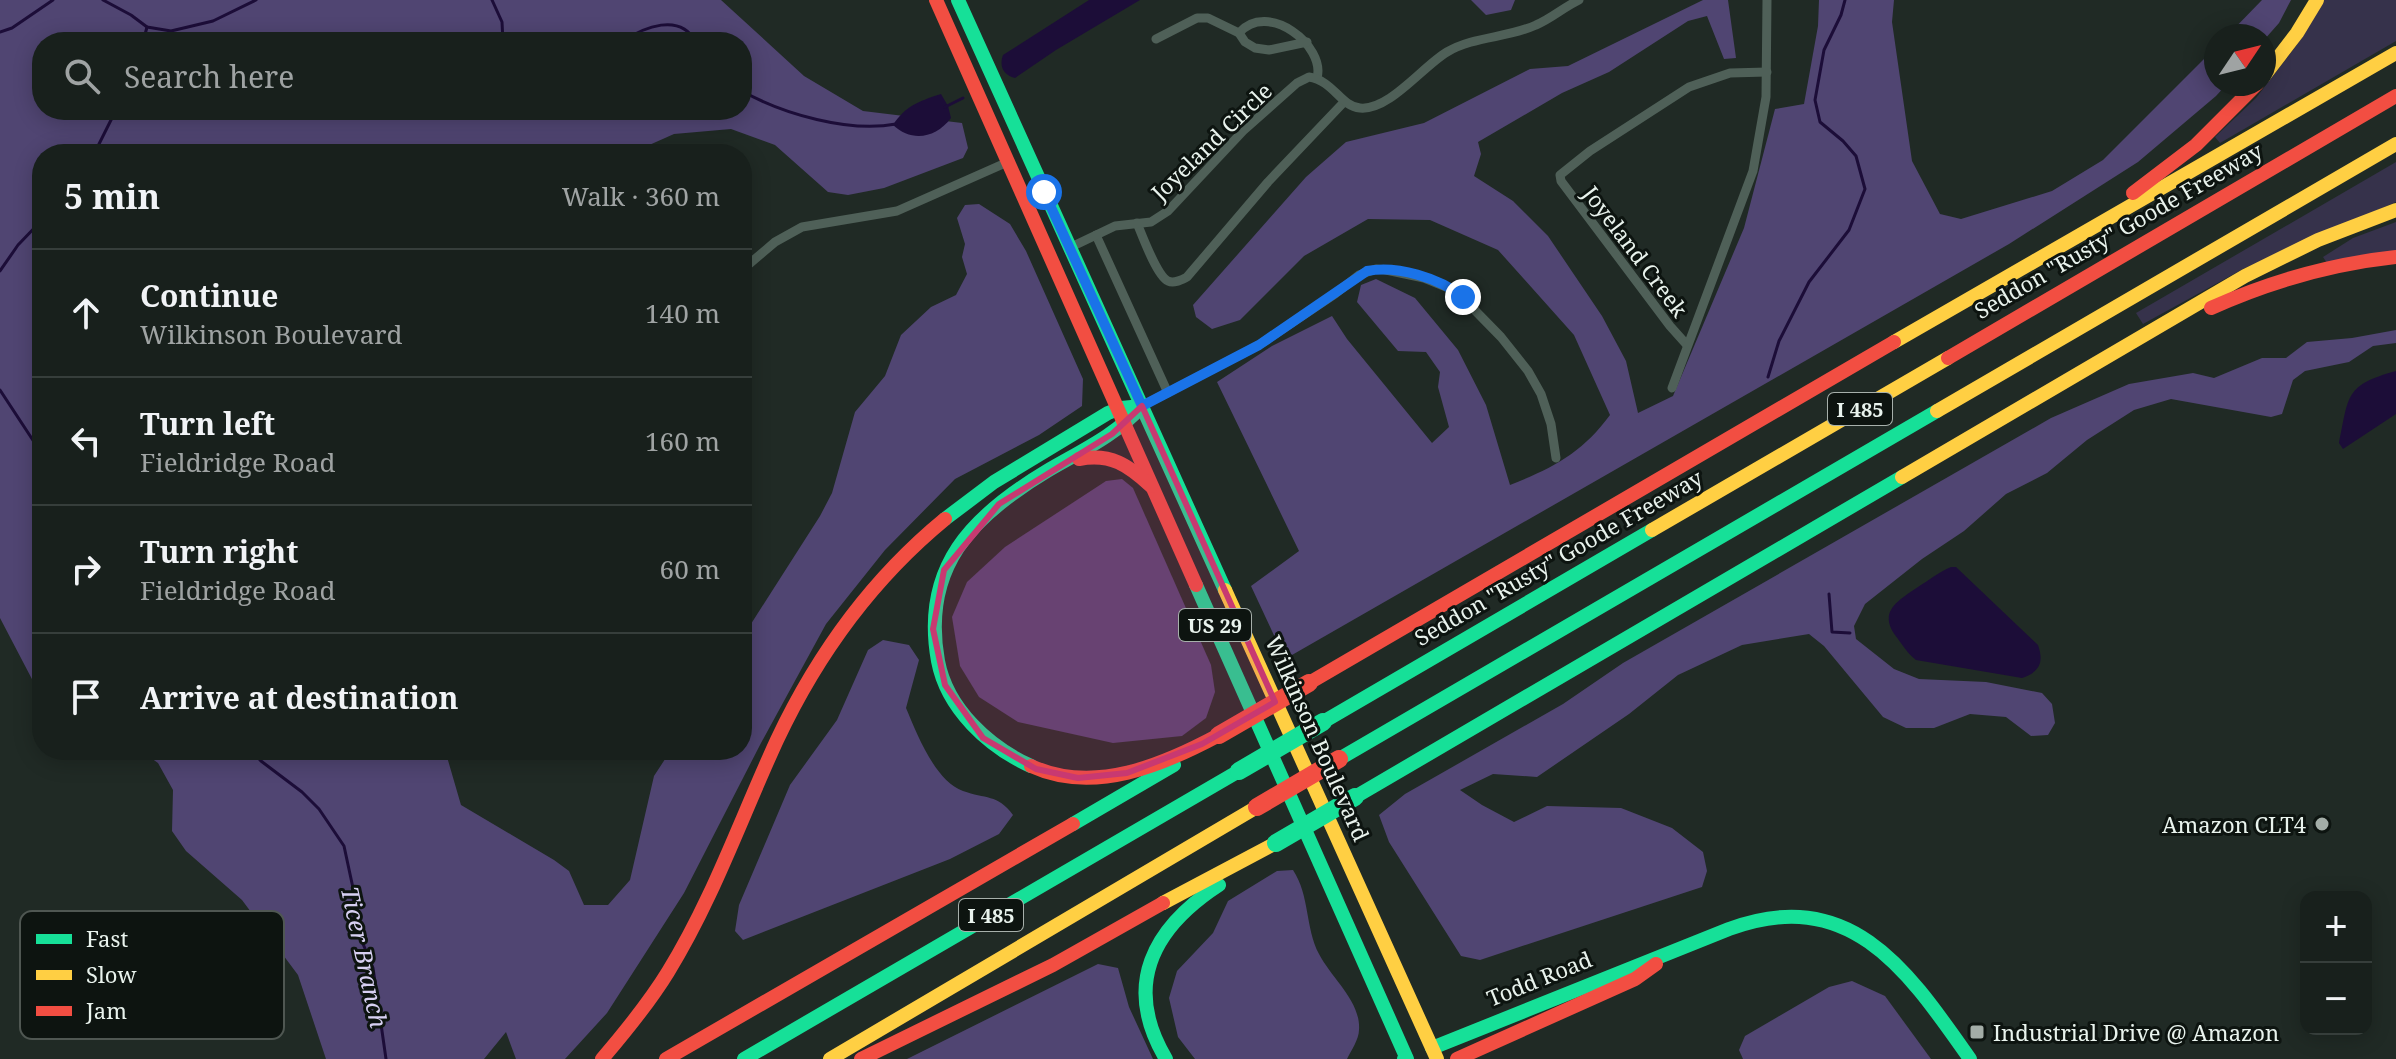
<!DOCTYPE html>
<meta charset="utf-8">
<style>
body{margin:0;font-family:"Noto Serif",serif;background:#212825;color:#f1f3f6}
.controls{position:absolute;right:24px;bottom:24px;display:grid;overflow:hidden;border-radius:16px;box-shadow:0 4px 20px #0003}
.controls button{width:72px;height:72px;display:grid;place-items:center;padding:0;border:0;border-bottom:2px solid #363e3b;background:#18201c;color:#f1f3f6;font:40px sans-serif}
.compass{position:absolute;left:2204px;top:24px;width:72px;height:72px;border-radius:50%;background:#18201c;box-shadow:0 4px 20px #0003;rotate:55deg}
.stop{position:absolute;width:24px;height:24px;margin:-18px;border:6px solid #1a73e8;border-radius:50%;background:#fff}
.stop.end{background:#1a73e8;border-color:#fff;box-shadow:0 2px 8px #0008}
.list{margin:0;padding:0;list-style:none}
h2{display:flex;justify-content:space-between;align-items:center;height:104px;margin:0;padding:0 32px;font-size:34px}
h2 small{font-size:26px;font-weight:400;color:#9fa3a3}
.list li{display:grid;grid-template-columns:52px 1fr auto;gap:24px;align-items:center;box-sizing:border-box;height:128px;padding:0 32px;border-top:2px solid #363e3b}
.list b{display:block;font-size:30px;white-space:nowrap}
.list p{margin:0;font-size:26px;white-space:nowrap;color:#9fa3a3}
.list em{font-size:26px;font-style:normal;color:#9fa3a3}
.icon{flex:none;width:44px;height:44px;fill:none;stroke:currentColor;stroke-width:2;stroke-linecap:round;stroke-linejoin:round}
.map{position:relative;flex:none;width:2396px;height:1059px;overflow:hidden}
.search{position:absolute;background:#18201c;box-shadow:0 4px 20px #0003;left:32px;top:32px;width:720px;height:88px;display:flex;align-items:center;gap:20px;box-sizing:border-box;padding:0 28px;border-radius:32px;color:#9fa3a3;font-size:30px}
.panel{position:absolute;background:#18201c;box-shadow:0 4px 20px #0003;left:32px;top:144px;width:720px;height:616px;border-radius:32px}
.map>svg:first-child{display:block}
</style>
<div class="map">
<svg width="2396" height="1059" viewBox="0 0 2396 1059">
<rect width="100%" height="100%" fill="#202a25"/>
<g fill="#36324b">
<path d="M2324,0h72v41l-176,102 -5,-6 41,-39 40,-52z"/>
<path d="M2396,162v40l-153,67 -100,55 -7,-11z"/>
<path d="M2396,222v30l-69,11 -4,-6 30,-19z"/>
</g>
<g fill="#504572" fill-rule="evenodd">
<path d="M0,0h721l83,76 59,35 99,12 6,25 -5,10 -79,30 -36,7 -20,-3 -53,-47 -44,-16 -57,5 -45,20h-587v554l-8,-25 -34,-65zM42,42h700v68h-700z"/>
<path d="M1471,0h44l-4,10 -25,5z"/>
<path d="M1703,0h25l8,58 -12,1 -17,-43 -19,5 -79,51 -47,21 -84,49 3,12 -7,22 39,25 35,35 54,80 24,45 12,52 35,-17 71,-168 31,-119 29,-5 14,-78 1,-26h75l-2,22 20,139 28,53 21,5 91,-28 51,-31 113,-113v37h11l-11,12 -78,66 -129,82 -724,415 -34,-73 48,-35 -82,-169 55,-36 60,-30 15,23 85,104 17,-16 -11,-40 2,-15 -14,-20 -28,-1 -41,-49 4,-17 15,-6 39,19 43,52 28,55 24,80c43,-17 72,-32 100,-70l-36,-80 -76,-85 -68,-30 -62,-1 -64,37 -64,64 -28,9 -16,-12 -3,-12 113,-128 40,-35 78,-19 106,-54 38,-3z"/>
<path d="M2262,0h29l-12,23 -15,17v-4h-37z"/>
<path d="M979,204l31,20 16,27 57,128 -1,27 -43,29 -84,44 -70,71 -59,74 -65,119 -77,150 -77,120 -42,46h-49l-10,-27 -22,27h-158l-28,-84 -56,-75 -56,-49 -14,-20 1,-41 -15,-27 -18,-13h305l16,55 93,55 15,11 15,34h24l22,-25 24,-104 17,-26h71v-112l78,-122 12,-23 23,-81 30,-36 16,-41 30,-28 25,-12 11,-21 -5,-17 3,-13 -8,-26 8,-13z"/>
<path d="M2396,330v13l-23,3 -24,16 -44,9 -12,9 -11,34 -11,3 -100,-18 -37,11 -47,30 -40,33 -41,21 -42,37 -42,28 -57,45 -11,22 2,13 38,30 25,10 67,3 56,11 10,11 3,19 -7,12 -17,1 -25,-19 -36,-3 -36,14h-28l-23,-11 -59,-71 -15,-12 -67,11 -64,30 -49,39 -92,63 -44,-3 -33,16 22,15 32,17 33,-16 74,2 51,20 31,24 4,19 -5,16 -222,73 -19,-4 -72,-114 -10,-27 26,-21 158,-90 60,-41 428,-245 78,-34 64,-11 21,5 48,-20h24l21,-16 45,-4z"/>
<path d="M1122,479l11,9 78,177 4,27 -9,26 -24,18 -69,7 -95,-21 -39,-25 -19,-31 -8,-49 15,-35 38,-35 101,-66z"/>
<path d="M883,640l26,5 10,15 -13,48c11,26 29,73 57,83 22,8 35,3 50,24l-14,19 -49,25 -207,81 -8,-9 4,-26 51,-120 47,-65 31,-70z"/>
<path d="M1293,870c17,26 12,57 26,84 13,25 42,47 40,76 0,9 -8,21 -12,29h-152l-17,-22 -9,-39 8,-27 36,-38 15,-32 49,-30z"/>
<path d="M1098,964l20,4 11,39 24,52h-246z"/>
<path d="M1852,981l33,15 46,63h-188l-4,-9 6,-14 84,-49z"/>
</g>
<g fill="#1c0d38">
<path d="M1089,0h51l-84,50 -41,28c-12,-3 -16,-12 -12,-23z"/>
<path d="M941,94l7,12 3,12c-16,21 -40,24 -58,7 12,-19 26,-24 48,-31z"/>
<path d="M2396,371v43l-53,35 -4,-6c10,-48 6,-58 57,-72z"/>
<path d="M1951,567h5l82,78c6,17 2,27 -16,33l-106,-18c-9,-7 -14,-16 -21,-25 -17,-24 4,-35 23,-48 11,-7 21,-15 33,-20z"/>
</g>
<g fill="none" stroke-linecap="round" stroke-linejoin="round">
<g stroke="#1c0d38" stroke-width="3">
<path d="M103,0l28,15 16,12 24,4 42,-10 43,-21"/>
<path d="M492,0l10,22 1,20"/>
<path d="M0,32l12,-4 41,-28"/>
<path d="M143,42l4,-15"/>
<path d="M621,42c23,-15 59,-30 75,0"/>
<path d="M742,91c41,23 107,42 154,33"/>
<path d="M945,107l18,-9"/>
<path d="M94,154l22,-44"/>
<path d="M0,271l18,-26 24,-25"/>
<path d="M1768,377l11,-36 30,-59 40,-52 16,-41 -9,-33 -13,-15 -23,-19 -5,-22 9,-50 17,-35 4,-15"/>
<path d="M0,390l42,64"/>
<path d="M1829,594l3,38 18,1"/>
<path d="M251,750l10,11 41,31 17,17 25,37 9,42 1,34 19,46 13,91"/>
</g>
<g stroke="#4f6058" stroke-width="9">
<path d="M1239,33c29,-33 87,13 78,45"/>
<path d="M1156,39l41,-21h11l31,15 6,9 10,6 14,2 38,-8"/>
<path d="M1137,223c5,12 20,53 31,58 6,3 13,-1 19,-4l81,-95 76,-80"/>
<path d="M1096,235l72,158"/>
<path d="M1069,248l46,-22 36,-4 17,-11 75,-80 54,-48 12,-6c25,4 31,29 51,31 29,3 63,-42 87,-56 27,-16 61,-14 89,-27 15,-6 28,-18 43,-25"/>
<path d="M742,270l33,-28 27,-15 95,-16 113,-50"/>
<path d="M1687,345l-17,-19 -109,-145 -1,-6 30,-24 99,-64 41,-14 37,-1"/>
<path d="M1672,388l81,-217 13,-74 1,-97"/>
<path d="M1142,406l117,-61 76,-51 24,-19 17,-6 10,1 38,8 32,13 45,46 27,34 13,23 10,30 5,34"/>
</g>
<g stroke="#16e098" stroke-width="14">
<path d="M958,0l267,590"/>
<path d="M945,519l49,-37 114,-69 13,-5 21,-2"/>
<path d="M1196,585l211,474"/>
<path d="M1323,722l329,-192"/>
<path d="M1339,759l598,-348"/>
<path d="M1031,766c-42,-19 -84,-57 -93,-105 -17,-94 34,-145 109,-190 34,-20 68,-35 95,-65"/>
<path d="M1355,797l547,-320"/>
<path d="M1073,824l101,-59"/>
<path d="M1432,1048l297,-119c122,-45 179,42 241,130"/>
<path d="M744,1059l495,-288"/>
<path d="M1166,1059c-44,-74 -13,-131 53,-174"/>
<path d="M1404,1059l2,-1"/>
</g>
<g stroke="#ffcf43" stroke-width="14">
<path d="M2264,76l33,-43 20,-33"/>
<path d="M1894,342l502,-289"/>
<path d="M1937,411l459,-267"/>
<path d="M1902,477l343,-201 73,-36 78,-30"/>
<path d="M1652,530l296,-172"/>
<path d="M1225,590l212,469"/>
<path d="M1163,903l113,-60"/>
<path d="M830,1059l427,-252"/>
</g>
<g stroke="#f24e42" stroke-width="14">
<path d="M936,0l260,585"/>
<path d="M2133,193l63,-48 61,-61"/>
<path d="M2211,308c60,-27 120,-44 185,-51"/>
<path d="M1948,358l448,-262"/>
<path d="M1079,459c32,-6 49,6 72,27"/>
<path d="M1309,683l585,-341"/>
<path d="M1031,766c63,29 132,-1 188,-31"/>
<path d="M602,1059c24,-28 47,-56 66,-87 45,-73 73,-154 109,-232 40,-85 95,-161 168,-221"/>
<path d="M666,1059l407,-235"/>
<path d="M861,1059l192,-94 110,-62"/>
<path d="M1457,1059l178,-80 21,-15"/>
</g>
<g stroke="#16e098" stroke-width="18">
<path d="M1239,771l84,-49"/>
<path d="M1276,843l79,-46"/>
</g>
<g stroke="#f24e42" stroke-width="18">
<path d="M1219,735l90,-52"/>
<path d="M1257,807l82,-48"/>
</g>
</g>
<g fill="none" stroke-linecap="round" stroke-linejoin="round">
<path stroke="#1a73e8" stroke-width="10" d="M1044,192l98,214 117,-61 108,-74c30,-6 72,7 96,26"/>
</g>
<path fill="#c83971" fill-opacity="0.2" stroke="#c83971" stroke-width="6" stroke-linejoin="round" d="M1142,406l133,296 -73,42 -75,29 -49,5 -42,-9 -53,-31 -38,-53 -12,-56 11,-59 55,-66 113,-70z"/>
<g fill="#a3ada7" stroke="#0d1410" stroke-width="3">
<circle cx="2322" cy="824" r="8"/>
<rect x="1969" y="1024" width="16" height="16" rx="4"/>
</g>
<g text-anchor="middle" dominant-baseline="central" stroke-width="6" stroke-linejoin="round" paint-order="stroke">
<g fill="#0d1410" stroke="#a7b0ab" stroke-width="2">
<rect x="1828" y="393" width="64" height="32" rx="6"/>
<rect x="1179" y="609" width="72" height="32" rx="6"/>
<rect x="959" y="899" width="64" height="32" rx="6"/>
</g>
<g font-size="20" font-weight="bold" fill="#e9f3ed">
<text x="1860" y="409">I 485</text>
<text x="1215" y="625">US 29</text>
<text x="991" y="915">I 485</text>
</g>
<g font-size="22" fill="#e9f3ed" stroke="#0d1410">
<text transform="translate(1211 141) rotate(-44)">Joyeland Circle</text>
<text transform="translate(2118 230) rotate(-30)">Seddon "Rusty" Goode Freeway</text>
<text transform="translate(1636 251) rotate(53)">Joyeland Creek</text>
<text transform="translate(1558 557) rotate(-30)">Seddon "Rusty" Goode Freeway</text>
<text transform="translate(1318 738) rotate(66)">Wilkinson Boulevard</text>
<text transform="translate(1539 978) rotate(-22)">Todd Road</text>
</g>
<g font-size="22" fill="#e9f3ed" stroke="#0d1410" text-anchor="end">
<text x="2306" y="824">Amazon CLT4</text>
<text x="1993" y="1032" text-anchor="start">Industrial Drive @ Amazon</text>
</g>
<g font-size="24" font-style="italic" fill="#d7d0f2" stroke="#0d1410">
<text transform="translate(365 957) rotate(78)">Ticer Branch</text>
</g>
</g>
<rect x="20" y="911" width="264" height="128" rx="12" fill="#0d1410" stroke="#4f5752" stroke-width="2"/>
<rect x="36" y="934" width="36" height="10" fill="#16e098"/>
<rect x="36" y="970" width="36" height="10" fill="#ffcf43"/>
<rect x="36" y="1006" width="36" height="10" fill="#f24e42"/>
<g font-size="22" fill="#e9f3ed">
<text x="86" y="947">Fast</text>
<text x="86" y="983">Slow</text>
<text x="86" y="1019">Jam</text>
</g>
</svg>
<div class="controls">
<button>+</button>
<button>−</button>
</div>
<svg class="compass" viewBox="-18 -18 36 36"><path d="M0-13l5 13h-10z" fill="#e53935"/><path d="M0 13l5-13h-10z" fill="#9fa3a3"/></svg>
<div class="stop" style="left:1044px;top:192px"></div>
<div class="stop end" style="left:1463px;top:297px"></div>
<div class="search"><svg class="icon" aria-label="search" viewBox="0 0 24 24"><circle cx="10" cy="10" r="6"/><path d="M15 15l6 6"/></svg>Search here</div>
<section class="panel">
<h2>5 min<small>Walk · 360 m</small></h2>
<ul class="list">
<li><svg class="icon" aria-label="ahead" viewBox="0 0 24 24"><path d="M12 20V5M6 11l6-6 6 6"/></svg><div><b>Continue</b><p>Wilkinson Boulevard</p></div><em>140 m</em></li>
<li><svg class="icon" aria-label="left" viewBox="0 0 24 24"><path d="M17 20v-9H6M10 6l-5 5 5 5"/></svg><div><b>Turn left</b><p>Fieldridge Road</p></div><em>160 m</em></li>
<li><svg class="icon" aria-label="right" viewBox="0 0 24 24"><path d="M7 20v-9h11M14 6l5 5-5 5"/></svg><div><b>Turn right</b><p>Fieldridge Road</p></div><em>60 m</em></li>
<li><svg class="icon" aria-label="arrive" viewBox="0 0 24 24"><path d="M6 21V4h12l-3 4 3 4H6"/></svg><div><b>Arrive at destination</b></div></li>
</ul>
</section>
</div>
